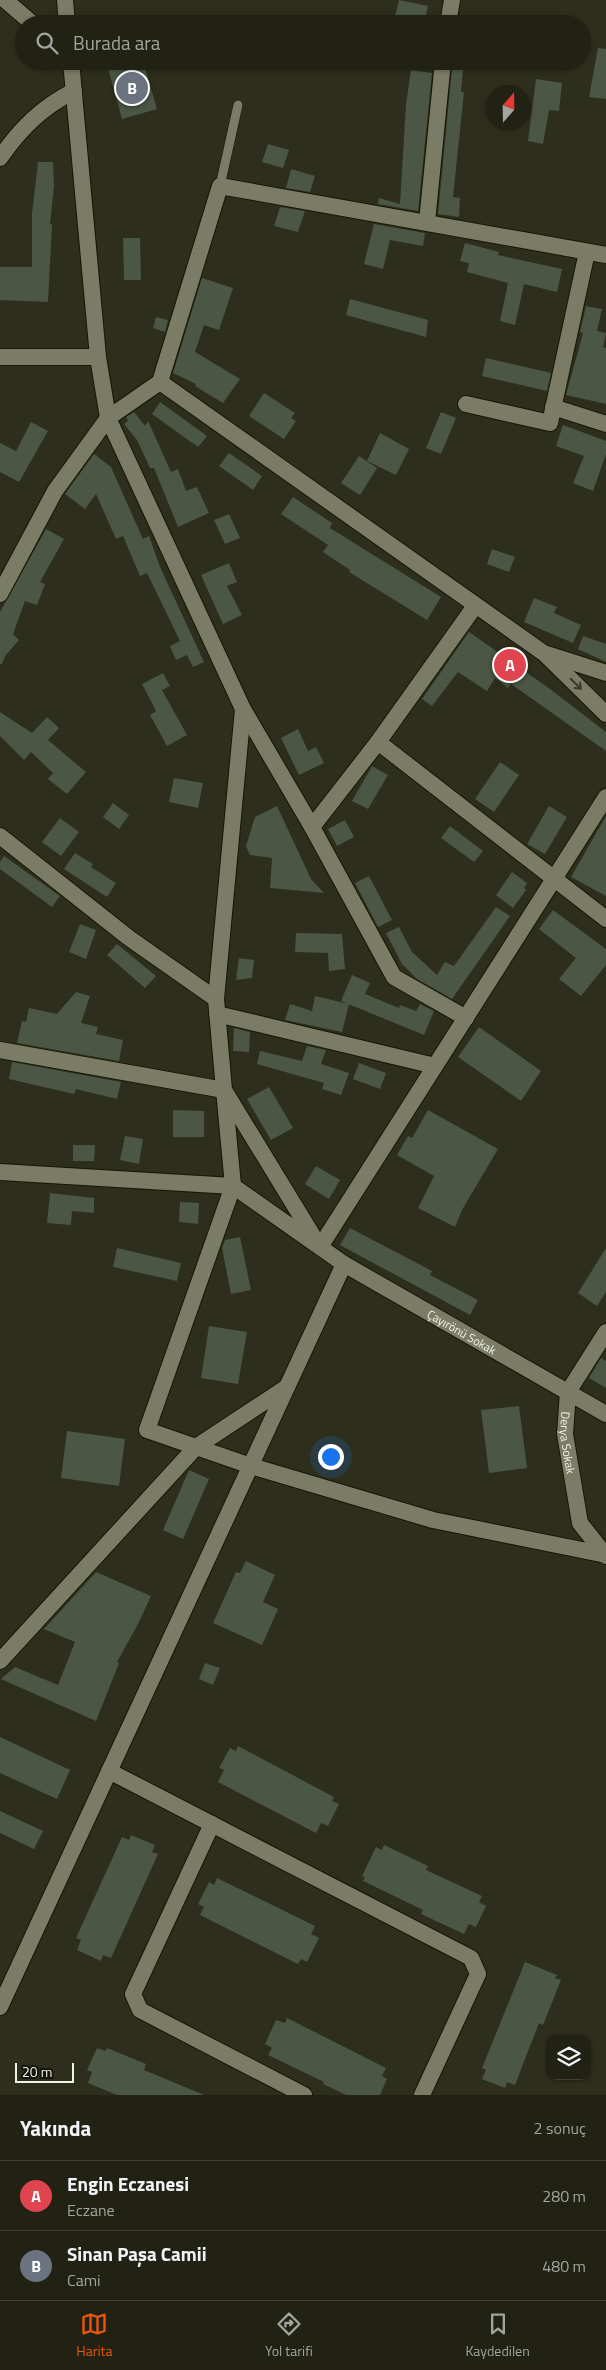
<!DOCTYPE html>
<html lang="tr">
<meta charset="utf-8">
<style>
body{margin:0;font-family:"Titillium Web",sans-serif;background:#2e2f22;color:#f1f3f6}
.controls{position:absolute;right:15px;bottom:15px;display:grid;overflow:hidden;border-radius:10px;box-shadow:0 1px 4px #0004}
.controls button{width:45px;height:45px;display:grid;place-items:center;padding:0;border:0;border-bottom:1px solid #3f3f34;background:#222214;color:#f1f3f6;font:25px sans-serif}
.compass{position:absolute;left:486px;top:85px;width:45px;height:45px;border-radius:50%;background:#222214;box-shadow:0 1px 4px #0004;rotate:20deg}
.scale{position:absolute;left:15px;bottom:12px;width:59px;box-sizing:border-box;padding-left:5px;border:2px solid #f1f2e6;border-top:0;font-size:14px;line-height:18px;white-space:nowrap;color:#f1f2e6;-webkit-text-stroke:4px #15150d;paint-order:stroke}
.you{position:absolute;left:330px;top:1456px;width:18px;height:18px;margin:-12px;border:4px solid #fff;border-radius:50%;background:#1a73e8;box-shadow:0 0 0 8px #1a73e833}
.badge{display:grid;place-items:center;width:32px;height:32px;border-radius:50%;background:#ea580c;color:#fff;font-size:16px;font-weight:700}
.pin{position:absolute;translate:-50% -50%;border:2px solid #fff;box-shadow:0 1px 5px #0006}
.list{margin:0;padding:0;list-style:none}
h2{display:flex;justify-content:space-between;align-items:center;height:65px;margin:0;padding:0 20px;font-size:21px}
h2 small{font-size:16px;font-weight:400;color:#a2a4a0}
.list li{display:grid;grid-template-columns:32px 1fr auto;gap:15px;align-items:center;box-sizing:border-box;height:70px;padding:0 20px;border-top:1px solid #3f3f34}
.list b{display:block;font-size:19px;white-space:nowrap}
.list p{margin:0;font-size:16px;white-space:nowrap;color:#a2a4a0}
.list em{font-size:16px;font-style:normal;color:#a2a4a0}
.icon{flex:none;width:28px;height:28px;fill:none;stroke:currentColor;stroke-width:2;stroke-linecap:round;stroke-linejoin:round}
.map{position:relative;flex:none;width:606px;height:2095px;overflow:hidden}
.search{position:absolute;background:#222214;box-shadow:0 1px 4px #0004;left:15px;right:15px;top:15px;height:55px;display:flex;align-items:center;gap:12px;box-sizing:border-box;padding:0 18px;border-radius:28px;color:#a2a4a0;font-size:19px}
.sheet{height:205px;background:#222214}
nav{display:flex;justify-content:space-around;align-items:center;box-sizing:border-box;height:70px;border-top:1px solid #3f3f34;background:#222214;font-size:14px;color:#a2a4a0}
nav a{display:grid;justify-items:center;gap:2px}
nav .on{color:#ea580c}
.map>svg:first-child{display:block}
</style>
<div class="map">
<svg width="606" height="2095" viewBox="0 0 606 2095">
<rect width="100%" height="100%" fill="#2d2e1b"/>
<g fill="#4b5645">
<path d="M399,0l29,6 -4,18h-31z"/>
<path d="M598,48l8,1v50l-17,-2z"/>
<path d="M130,61h13l14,48 -35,10 -14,-51z"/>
<path d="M452,69l11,1 -2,22h3l-11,105 7,1 -1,19 -21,-3z"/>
<path d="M411,70l21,3 -14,138 -40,-7 1,-6 21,6 6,-100z"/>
<path d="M536,79l26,4 -3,28 -10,-1 -6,34 -15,-3z"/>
<path d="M268,144l21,6 -6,18 -21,-6z"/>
<path d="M38,162h15l1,24 -4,38h2l-4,78 -48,-2v-33h32v-53z"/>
<path d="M291,169l24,7 -5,16 -24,-4z"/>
<path d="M280,207l25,4 -7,21 -24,-6z"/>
<path d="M374,224l51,9 -2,13 -33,-6 -7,29 -19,-5z"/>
<path d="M123,238h17l1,42h-17z"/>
<path d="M465,243l34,9 -1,3 64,14 -5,23 -33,-8 -9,41 -15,-4 8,-38 -41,-11 2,-9 -9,-2z"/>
<path d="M202,278l31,10 -14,42 -15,-5 -9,27 45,27 -17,24 -28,-17 1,-2 -23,-11z"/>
<path d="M350,299l78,21 -2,17 -80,-22z"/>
<path d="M586,306l16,3 -5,22 9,2 -3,14 3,1v56l-40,-9 17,-62 -3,-1z"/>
<path d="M156,317l12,3 -3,12 -12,-4z"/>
<path d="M486,358l65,15 -4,18 -65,-15z"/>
<path d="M264,393l31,20 -4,5 5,3 -12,18 -35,-23z"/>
<path d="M160,402l47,34 -9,11 -46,-33z"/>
<path d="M134,412l11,14 3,-5 23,51 7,-3 8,22 11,-4 12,26 -31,14 -24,-59h-4l-13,-28 -13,-16 4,-3 -2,-4z"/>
<path d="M441,412l15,6 -15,36 -15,-6z"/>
<path d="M31,422l17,9 -29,51 -19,-10v-29l16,8z"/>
<path d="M563,425l43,16v13l-13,37 -20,-8 11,-27 -28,-10z"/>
<path d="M380,433l29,16 -13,26 -29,-14z"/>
<path d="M229,453l33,23 -9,14 -34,-24z"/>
<path d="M94,454l17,13 32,72 6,-3 11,31 44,95 -11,5 -6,-12 -11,5 -6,-14 10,-5 -33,-68 -7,3 -17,-40 -7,3 -20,-45 -11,15 -20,-15z"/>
<path d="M359,456l18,12 -17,27 -19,-12z"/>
<path d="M293,497l39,26 -2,5 111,69 -14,23 -78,-48 1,-2 -27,-18 5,-7 -47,-31z"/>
<path d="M229,514l11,24 -15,6 -11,-24z"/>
<path d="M46,529l18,10 -24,43 5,2 -8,21 -12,-4 -12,33 6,6 -14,16 -3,8h-2v-52z"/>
<path d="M492,549l23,8 -6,15 -22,-8z"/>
<path d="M229,563l8,19 -10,4 15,29 -19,9 -22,-49z"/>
<path d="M534,598l23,9 -3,6 27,12 -8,18 -49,-21z"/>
<path d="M469,632l81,57 56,43v19l-95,-67 -3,4 -13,-10 -8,13 -29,-19 -26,34 -10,-7z"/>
<path d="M583,636l23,8v18l-28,-13z"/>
<path d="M163,673l7,13 -8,4 25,45 -20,11 -17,-31 6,-4 -14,-27z"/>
<path d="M0,712l32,21 15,-16 12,11 -11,12 38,32 -19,22 -19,-15 5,-6 -22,-21 -7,8 -24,-24z"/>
<path d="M298,729l10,22 8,-4 8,16 -25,12 -18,-37z"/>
<path d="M500,762l19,13 -25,37 -19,-13z"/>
<path d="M372,766l16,9 -20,34 -16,-8z"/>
<path d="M174,778l29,5 -5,25 -29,-6z"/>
<path d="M113,803l16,12 -10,14 -16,-12z"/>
<path d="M277,806l34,73 13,14 -54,-5 2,-30 -22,-3 -4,-9 9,-29z"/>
<path d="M549,806l18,11 -22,37 -18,-10z"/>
<path d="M606,816v80l-35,-19z"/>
<path d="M60,818l19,14 -18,24 -19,-14z"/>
<path d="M345,820l9,17 -17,9 -9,-17z"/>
<path d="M450,826l33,25 -9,11 -33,-24z"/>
<path d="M75,853l18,11 -2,3 25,16 -9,14 -43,-28z"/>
<path d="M4,856l56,40 -8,11 -52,-38v-7z"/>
<path d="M512,872l15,11 -3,5 2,2 -13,18 -17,-13z"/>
<path d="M369,876l23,44 -14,7 -23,-44z"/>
<path d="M496,907l14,9 -58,83 -35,-20 -15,-15 -16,-31 13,-6 13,25 25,23 8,-13 9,4z"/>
<path d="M553,910l53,39v16l-25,31 -22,-17 17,-21 -37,-29z"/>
<path d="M80,924l16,6 -10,29 -17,-7z"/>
<path d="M296,933l46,1 3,35 -16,2 -1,-18 -33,-1z"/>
<path d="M117,944l39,32 -11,12 -38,-33z"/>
<path d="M239,958l15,2 -2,18 -16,2z"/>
<path d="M352,975l18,8 -5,11 34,14 1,-3 16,6 4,-7 14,7 -10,24 -83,-34z"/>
<path d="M76,992l14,4 -9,27 17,4 -2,7 27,6 -4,21 -102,-18 5,-22 4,1 3,-14 28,6z"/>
<path d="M315,996l34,8 -7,28 -57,-12 5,-16 22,7z"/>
<path d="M479,1027l62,44 -20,30 -63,-44z"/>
<path d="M234,1028l16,4 -1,20 -16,-1z"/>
<path d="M307,1046l19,4 -5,14 28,9 -8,22 -19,-6 2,-6 -67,-19 3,-13 42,10z"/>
<path d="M12,1062l109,20 -4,17 -41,-10 -2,5 -65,-15z"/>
<path d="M359,1063l27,10 -6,16 -27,-10z"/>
<path d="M269,1087l24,41 -22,12 -24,-41z"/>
<path d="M173,1110l31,1v26h-31z"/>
<path d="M428,1110l70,39 -36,61 -7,17 -37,-19 16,-32 -37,-21 11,-19 4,2z"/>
<path d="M125,1136l18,3 -4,25 -19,-4z"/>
<path d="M73,1145h22l-1,16h-21z"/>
<path d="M316,1166l24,14 -11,19 -24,-15z"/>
<path d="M50,1193l44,5v15l-22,-2 -1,14 -24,-2z"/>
<path d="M180,1202l19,1 -1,21 -19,-2z"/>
<path d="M350,1228l82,43 -2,4 48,25 -8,15 -130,-70z"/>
<path d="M240,1237l11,53 -20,4 -9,-46 3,-8z"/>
<path d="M117,1248l64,15 -4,18 -64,-14z"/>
<path d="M606,1248v44l-9,14 -19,-13z"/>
<path d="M209,1326l38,6 -9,52 -37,-6z"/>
<path d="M601,1358l5,3v27l-17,-10z"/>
<path d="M519,1406l8,62 -38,5 -8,-63z"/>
<path d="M67,1431l58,8 -6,47 -58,-8z"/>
<path d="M189,1470l20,9 -26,60 -20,-9z"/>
<path d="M246,1561l29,14 -12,27 15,7 -16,36 -49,-22 23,-51 4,1z"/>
<path d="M96,1572l55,24 -13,28 -21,38 2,1 -23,58 -95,-42 14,-12 43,18 17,-43 -31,-13z"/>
<path d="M205,1663l15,5 -7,17 -14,-6z"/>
<path d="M0,1737l70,33 -13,29 -57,-26z"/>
<path d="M238,1746l96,51 -2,4 7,3 -11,22 -7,-3 -5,10 -98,-51 6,-12 -5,-2 11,-20 6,3z"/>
<path d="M0,1811l43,20 -9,18 -34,-16z"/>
<path d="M131,1835l24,10 -3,7 6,2 -47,104 -8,-3 -2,6 -24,-11 4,-10 -5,-2 46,-101 7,3z"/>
<path d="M384,1845l44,21 -2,4 56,26 -3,6 7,4 -10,21 -7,-3 -5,10 -43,-20 2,-4 -60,-29 2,-4 -3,-1 14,-29 6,3z"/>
<path d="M217,1878l98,48 -4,8 8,4 -12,24 -6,-3 -3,5 -98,-49 4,-8 -6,-3 11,-22 5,3z"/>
<path d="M525,1962l32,13 -2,3 6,2 -18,45 -4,-2 -24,62 -8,-3 -2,6 -23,-9 4,-9 -4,-2z"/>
<path d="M287,2018l99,50 -4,8 5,3 -7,16h-34l-23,-11 1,-2 -56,-27 4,-7 -7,-4 11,-24 9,3z"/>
<path d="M97,2048l8,3 2,-3 39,16 -2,6 60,25h-87l-29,-12 4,-11 -5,-2z"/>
</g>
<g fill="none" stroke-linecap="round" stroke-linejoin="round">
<g stroke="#161604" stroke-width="10">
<path id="service" d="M220,186l18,-81"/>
</g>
<g stroke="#161604" stroke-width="18">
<g id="minor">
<path d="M5,0l28,24"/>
<path d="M65,0l2,24"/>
<path d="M448,24l4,-24"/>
<path d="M71,61l27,296 10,61 135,291 69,118 82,150 72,41"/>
<path d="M0,158c20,-29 42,-51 74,-67"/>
<path d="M427,222l16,-161"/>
<path d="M0,357h98"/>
<path d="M160,382l385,272 61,60"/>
<path d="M466,404l84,19 37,-171"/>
<path d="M553,407l53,17"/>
<path d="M0,594l55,-103 53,-73 52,-36 60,-196 386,69"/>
<path d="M547,654l59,19"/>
<path d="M243,709l-27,290 8,91 92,151"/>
<path d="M378,742l228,177"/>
<path d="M312,827l66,-85 97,-136"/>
<path d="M0,836l129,102 87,61"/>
<path d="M217,1014l218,52"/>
<path d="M0,1050l224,40 9,96 -86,244 104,36 182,54 173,35"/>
<path id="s1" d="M0,1172l233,14 111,78 262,150"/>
<path d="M320,1247l286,-450"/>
<path id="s2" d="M606,1332l-38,60 -3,42 15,89 26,33"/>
<path d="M0,1661l196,-214 91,-60"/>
<path d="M109,1771l362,187 7,16 -56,121"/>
<path d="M212,1824l-79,170 7,16 164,85"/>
<path d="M0,2007l344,-743"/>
</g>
</g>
<use href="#service" stroke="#7b7c66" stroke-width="9"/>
<use href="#minor" stroke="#7b7c66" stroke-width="16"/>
</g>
<defs><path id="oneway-shaft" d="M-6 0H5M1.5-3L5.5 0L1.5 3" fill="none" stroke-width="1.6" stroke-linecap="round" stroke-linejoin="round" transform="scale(1.25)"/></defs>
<use stroke="#39392c" href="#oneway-shaft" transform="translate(576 684) rotate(45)"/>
<g text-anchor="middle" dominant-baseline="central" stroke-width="4.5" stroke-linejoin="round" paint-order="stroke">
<g font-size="12" fill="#f1f2e6" stroke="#15150d">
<text stroke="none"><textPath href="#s1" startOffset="505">Çayırönü Sokak</textPath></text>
<text stroke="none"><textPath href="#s2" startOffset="122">Derya Sokak</textPath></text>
</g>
</g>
</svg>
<div class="controls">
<button><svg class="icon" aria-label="layers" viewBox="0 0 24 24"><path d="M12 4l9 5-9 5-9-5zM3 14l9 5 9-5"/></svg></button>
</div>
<svg class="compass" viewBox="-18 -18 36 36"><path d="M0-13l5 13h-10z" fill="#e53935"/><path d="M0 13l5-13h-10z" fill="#a2a4a0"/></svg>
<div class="scale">20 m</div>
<div class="you"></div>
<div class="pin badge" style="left:510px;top:665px;background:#e0444e">A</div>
<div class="pin badge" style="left:132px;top:88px;background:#6b7280">B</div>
<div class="search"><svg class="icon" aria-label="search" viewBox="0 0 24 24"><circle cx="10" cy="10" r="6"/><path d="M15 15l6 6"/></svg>Burada ara</div>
</div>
<section class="sheet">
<h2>Yakında<small>2 sonuç</small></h2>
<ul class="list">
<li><span class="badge" style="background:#e0444e">A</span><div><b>Engin Eczanesi</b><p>Eczane</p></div><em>280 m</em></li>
<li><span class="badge" style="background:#6b7280">B</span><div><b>Sinan Paşa Camii</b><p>Cami</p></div><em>480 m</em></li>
</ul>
</section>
<nav>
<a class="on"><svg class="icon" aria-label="map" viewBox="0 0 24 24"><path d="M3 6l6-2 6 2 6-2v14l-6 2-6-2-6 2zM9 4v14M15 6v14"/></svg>Harita</a>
<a><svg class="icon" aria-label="directions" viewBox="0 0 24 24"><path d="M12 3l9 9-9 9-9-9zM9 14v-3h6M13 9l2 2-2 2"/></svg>Yol tarifi</a>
<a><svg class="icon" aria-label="saved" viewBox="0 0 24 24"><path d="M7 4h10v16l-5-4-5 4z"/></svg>Kaydedilen</a>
</nav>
